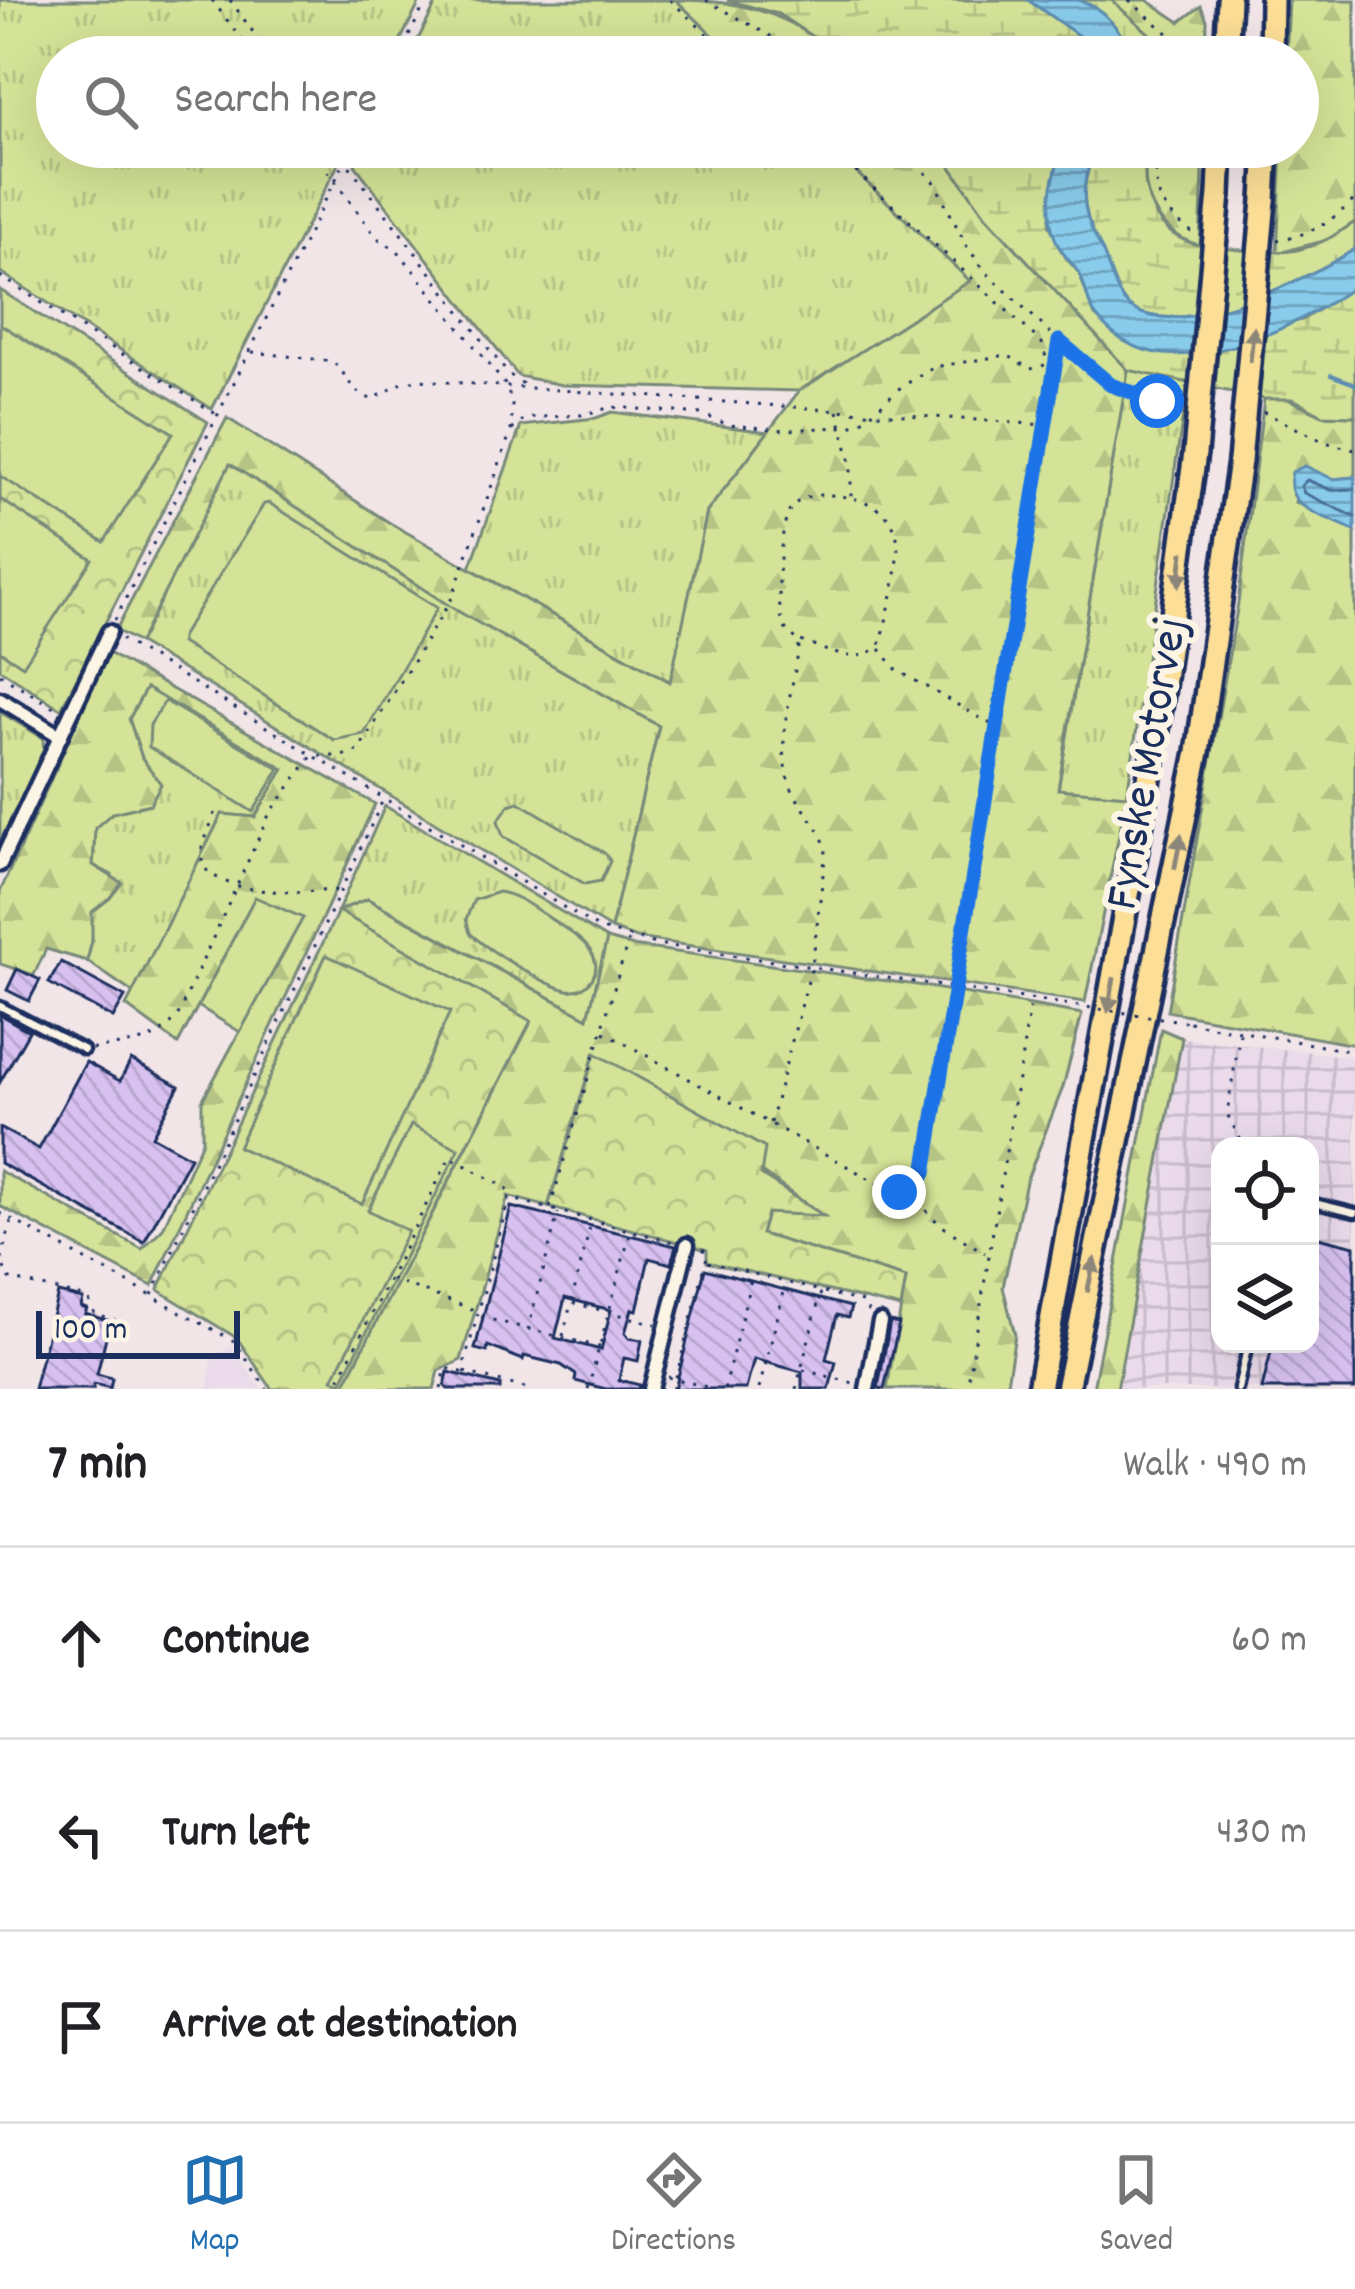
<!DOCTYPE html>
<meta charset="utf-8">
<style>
body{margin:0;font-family:Dekko,sans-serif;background:#f6f6f6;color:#202124}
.controls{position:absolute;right:36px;bottom:36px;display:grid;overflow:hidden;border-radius:24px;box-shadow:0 12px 48px #0002}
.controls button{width:108px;height:108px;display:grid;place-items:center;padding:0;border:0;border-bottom:3px solid #e0e0e0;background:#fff;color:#202124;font:60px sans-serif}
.scale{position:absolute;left:36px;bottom:30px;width:204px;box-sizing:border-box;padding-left:12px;border:6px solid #1b2f5e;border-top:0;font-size:33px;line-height:42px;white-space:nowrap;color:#1b2f5e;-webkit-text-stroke:9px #fcf5e5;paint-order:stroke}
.stop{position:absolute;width:36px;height:36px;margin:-27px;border:9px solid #1a73e8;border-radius:50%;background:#fff}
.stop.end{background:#1a73e8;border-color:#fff;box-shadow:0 3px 12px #0008}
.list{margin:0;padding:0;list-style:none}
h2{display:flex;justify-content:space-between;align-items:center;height:156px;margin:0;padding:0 48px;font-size:51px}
h2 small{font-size:39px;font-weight:400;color:#757577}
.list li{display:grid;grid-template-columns:78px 1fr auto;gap:36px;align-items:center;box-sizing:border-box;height:192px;padding:0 48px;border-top:3px solid #e0e0e0}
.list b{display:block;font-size:45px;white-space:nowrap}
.list em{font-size:39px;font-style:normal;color:#757577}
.icon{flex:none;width:66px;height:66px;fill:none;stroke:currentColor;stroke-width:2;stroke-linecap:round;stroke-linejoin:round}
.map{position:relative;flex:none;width:1355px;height:1389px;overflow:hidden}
.search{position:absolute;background:#fff;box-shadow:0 12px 48px #0002;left:36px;right:36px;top:36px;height:132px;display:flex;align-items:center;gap:30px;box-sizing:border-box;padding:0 42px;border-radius:66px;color:#757577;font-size:45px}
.sheet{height:732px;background:#fff}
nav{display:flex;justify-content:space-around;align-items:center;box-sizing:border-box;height:168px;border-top:3px solid #e0e0e0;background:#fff;font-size:33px;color:#757577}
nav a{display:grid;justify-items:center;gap:6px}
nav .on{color:#1f6fb2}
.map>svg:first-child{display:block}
</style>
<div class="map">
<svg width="1355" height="1389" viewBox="0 0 1355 1389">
<defs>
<pattern id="industrial-grid" width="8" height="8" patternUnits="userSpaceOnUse" patternTransform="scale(3)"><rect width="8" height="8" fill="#eadaea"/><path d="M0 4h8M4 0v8" fill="none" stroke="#c8bbcb"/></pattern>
<pattern id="grass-tufts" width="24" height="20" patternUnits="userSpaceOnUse" patternTransform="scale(3)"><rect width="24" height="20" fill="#d4e397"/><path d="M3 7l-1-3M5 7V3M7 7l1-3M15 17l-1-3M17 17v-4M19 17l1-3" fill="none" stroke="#b5c385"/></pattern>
<pattern id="forest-firs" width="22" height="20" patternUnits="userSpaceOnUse" patternTransform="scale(3)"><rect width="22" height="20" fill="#d4e397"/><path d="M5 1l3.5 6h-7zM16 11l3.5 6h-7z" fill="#b5c385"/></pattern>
<pattern id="wetland-marsh" width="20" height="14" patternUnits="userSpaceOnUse" patternTransform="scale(3)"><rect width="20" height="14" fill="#d4e397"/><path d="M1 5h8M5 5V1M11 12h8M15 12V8" fill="none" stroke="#b5c385"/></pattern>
<pattern id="park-crowns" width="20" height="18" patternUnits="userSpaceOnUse" patternTransform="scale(3)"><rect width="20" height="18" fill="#d4e397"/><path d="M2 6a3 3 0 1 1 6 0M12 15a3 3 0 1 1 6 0" fill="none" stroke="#b5c385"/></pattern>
<pattern id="water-rules" width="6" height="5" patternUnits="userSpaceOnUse" patternTransform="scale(3)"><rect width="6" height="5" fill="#89cbea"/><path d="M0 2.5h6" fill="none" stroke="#6fa5c1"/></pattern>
<pattern id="building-back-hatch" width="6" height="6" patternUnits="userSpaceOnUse" patternTransform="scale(3)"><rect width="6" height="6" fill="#d8c1f0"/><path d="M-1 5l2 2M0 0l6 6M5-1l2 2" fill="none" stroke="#b9a6d0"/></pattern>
</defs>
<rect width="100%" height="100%" fill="#f1e5e8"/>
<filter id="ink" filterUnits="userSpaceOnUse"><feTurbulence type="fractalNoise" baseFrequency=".00833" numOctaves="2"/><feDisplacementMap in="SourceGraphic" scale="24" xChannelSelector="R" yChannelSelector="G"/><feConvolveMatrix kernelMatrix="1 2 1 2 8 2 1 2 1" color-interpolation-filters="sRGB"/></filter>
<g filter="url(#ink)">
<path fill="#eadaea" d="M232,1347l29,42h-53l4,-32z"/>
<path fill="url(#industrial-grid)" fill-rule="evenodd" d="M1182,1038l173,19v332h-238zM1220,1146h90v198h-90z"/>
<g fill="url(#grass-tufts)" stroke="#78897a" stroke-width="3">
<path d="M0,0h421l-29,57h-335v90h290l-135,262 -212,-137z"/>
<path d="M438,0h238l60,57h-327z"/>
<path d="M364,147h466l140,134 -171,110 -237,-6 -44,-9 -163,-211z"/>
<path d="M1128,370l60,11 -61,414 -69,-5z"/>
<path d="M612,412l156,20 -61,80 -36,170 -201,-114 51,-142 75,-8z"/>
<path d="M229,463l227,147 203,116 -48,203 -472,-286z"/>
<path d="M146,687l138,82 -29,48 -33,-3 -89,179 -46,-32 5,-21 -1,-28 19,-14 2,-23 -19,-10 2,-37 17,-15 38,-9 -8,-46 -13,-39z"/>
<path d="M0,712l43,26 1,16 -44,91z"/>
<path d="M385,806l222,133 -19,79 -220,-119 -30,12z"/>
</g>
<g fill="url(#forest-firs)" stroke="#78897a" stroke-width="3">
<path d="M676,0c69,0 113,14 167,57h-107z"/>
<path d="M1111,0h36l33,22 21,-16 6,14 -1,37h-39l-5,-12z"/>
<path d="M1289,0h66v222l-27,18 -51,13 5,-106h16v-90h-12z"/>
<path d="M830,147h107l49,69 142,154 -70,419 69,6 -42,207 -449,-64 -25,-9 48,-203 -203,-116 -226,-146 -91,179 -23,-13 111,-212 163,105 280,159 37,-170 92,-121 171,-110z"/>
<path d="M1149,147h55l-4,99c-44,-14 -64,-55 -51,-99z"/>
<path d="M1283,397l40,18 32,1v61l-22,2 -28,-13 -10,36 60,29v514l-188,-34 71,-408 26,-204z"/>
<path d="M108,653l267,151 -223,482 -152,-80v-35l142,78 21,-21 39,-87v-40l100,-183 -47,-20 -77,146 -52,-38 96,-192 33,3 29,-48 -138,-81 -17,31 13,39 19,26 -11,20 -38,9 -17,15 -2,37 29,18 -12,15 -18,14v28l-5,21 -41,-12 -12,26 -34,-11v-72z"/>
<path d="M367,899l221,119 19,-79 25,7 285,39 165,29 -19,73 -37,95 -23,105 12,48 -9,54h-119l19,-111 -145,-44 6,-21 55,2 -228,-161 -46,153 -40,-11 -47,164 -22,11 -5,18h-92l189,-367 -193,-111z"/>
<path d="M1161,1029l21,9 -65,351h-24z"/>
</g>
<g fill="url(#wetland-marsh)" stroke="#78897a" stroke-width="3">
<path d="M727,0h301l69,48 2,9h-256l-65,-43z"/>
<path d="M1079,0h32l51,45 5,12h-38c-4,-31 -26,-41 -50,-57z"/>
<path d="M937,147h125l-13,77 17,34 13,15 16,43 38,28 169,-24 53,-34v130l-32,-1 -30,-16h-29l-136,-29 -142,-154z"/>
<path d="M1099,147h50c-11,35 1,80 37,94 17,7 37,7 55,9 19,1 37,4 56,0 23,-5 39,-15 58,-28v27c-42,27 -189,101 -231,52 -12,-15 -16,-42 -26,-59 -18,-32 -19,-64 1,-95z"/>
</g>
<g fill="url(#park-crowns)" stroke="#78897a" stroke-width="3">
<path d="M0,290l208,132 -147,287 -61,-40z"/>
<path d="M338,911l193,110 -189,368h-70l-35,-51 -79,-48z"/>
<path d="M595,1053l170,95 -4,27 63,41 -57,-3 -6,21 145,44 -5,30 -194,-46v-12l-159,-43z"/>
</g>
<g fill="#d4e397" stroke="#78897a" stroke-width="3">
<path d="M0,324l173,109 -69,109 -104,-66z"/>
<path d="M0,499l92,60 -69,107 -23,-15z"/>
<path d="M269,503l168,105 -73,126 -30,6 -153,-97v-6l83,-133z"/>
<path d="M165,701l115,68 -27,43 -104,-65 1,-22z"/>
<path d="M519,802l87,52 4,7 -9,20 -16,3 -82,-48 -5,-15 11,-16z"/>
<path d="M498,892c20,3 33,14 50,25 18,13 61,34 44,62 -6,9 -14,12 -24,11 -22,-4 -82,-41 -98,-57l-4,-14 8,-19z"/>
<path d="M255,897l48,21 -63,114 -42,-26z"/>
<path d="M326,955l124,57 -88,192 -124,-57z"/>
<path d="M411,1125l48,24 -118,234 -8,-4 75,-148 -40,-21z"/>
</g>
<g fill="url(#water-rules)" stroke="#5d8db2" stroke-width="3">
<path d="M1028,0c15,0 36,0 50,0 26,7 47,33 51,57h-30l-3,-9z"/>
<path d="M1062,147h37c-20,31 -19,63 -1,95 10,17 14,44 26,59 42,49 189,-25 231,-52v37c-64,45 -196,111 -258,31 -10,-11 -10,-29 -17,-42 -6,-11 -16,-18 -22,-30 -16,-31 -5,-66 4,-98z"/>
<path d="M1305,466l28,13 22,-2v54c-28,-16 -73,-20 -63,-59z"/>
</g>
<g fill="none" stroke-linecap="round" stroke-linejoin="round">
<path stroke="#476d96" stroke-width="3" d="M1355,489l-24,1 -24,-10 -6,6 3,7 51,24"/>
<path stroke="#5d8db2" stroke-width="4.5" d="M1331,375l24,9"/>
</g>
<g fill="url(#building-back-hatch)" stroke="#1b2f5e" stroke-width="3" fill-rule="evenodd">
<path d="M61,962l64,35 -12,21 -64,-35z"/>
<path d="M17,969l23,11 -11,21 -22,-11z"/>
<path d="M0,1015l29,16 -29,51z"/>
<path d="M131,1060l48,26 -27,50 38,21 -46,85 -144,-79v-35l39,21 47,-87 34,19z"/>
<path d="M511,1207l165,39 -5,18 -22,-6 -12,52 -5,-1 -7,24 4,5 13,2 -4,21 -14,-3 -5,22 21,5 -1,4h-33l-31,-8 1,-6 -15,-10 -37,-9 -1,4 -35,-14 -1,6 -12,-3zM565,1298l46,12 -10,40 -46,-12z"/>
<path d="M1310,1235l45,11v143h-93l11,-45h37z"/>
<path d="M705,1269l146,38 -3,11 -11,-3 -11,44 10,3 -7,27h-27v-17l-48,-13 -8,30h-71z"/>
<path d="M58,1293l25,6 -2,8 6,2 -2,5 25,7 -13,53 15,4 -2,10 -16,-4 -1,5h-59z"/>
<path d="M890,1322l9,2 -15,65 -6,-1z"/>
<path d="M448,1372l52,13v4h-52l-3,-3z"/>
</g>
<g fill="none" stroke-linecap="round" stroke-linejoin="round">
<g stroke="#1b2f5e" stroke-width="15">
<g id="service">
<path d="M0,1006l84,44"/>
<path d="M1310,1202l45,11"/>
<path d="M1238,1389l10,-45"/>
</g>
</g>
<g stroke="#1b2f5e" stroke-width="21">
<g id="minor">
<path d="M0,699l60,37"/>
<path d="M0,864l109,-232"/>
<path d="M651,1389l36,-144"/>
<path d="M867,1389l13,-67"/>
</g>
</g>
<g stroke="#1b2f5e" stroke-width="30">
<g id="motorway">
<path d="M1226,57l3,-57"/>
<path d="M1271,57l1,-57"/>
<path d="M1219,194l2,-47"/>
<path d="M1264,200l3,-53"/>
<path d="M1039,1389l116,-644 40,-292"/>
<path d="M1067,1389l131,-637 42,-291"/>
</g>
</g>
<g stroke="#1b2f5e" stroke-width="3" stroke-dasharray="3 9" stroke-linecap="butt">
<path d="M212,0l43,57"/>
<path d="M230,0l41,57"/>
<path d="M670,0l62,57"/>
<path d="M706,0l102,57"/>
<path d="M1129,0l41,35 7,22"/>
<path d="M398,57l29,-57"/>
<path d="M335,147l173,227 20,13"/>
<path d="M899,147l35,34 32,64 18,25 75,71 52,44 21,11 50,8"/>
<path d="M1160,147c-12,43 1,65 36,88"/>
<path d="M1277,240c32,-4 55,-19 78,-41"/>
<path d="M0,276l216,138"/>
<path d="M252,352l79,9c18,12 18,34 42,38l31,-17 15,-2 626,45"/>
<path d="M838,411l13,53v32"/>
<path d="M1263,412l62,30 30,8"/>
<path d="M512,430l13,-12 56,-3 31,-8 89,7 28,11 57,5 54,-3 19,-3 42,-37 33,-20 73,-12 23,14 12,-2 5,-6 -5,-18 -213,-196"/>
<path d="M115,620l237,-473"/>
<path d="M121,639l477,289 58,16 408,60"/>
<path d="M880,649l17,21 99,57"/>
<path d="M0,674l56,35"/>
<path d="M215,813l-13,35v17c26,33 98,27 137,25"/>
<path d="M1189,1022l166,30"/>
<path d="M604,1032l279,154 16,6 19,-5 7,-14 134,-832"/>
<path d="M1240,1033l-13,81 17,32"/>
<path d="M92,1049c33,-6 64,-3 85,-32l92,-202 43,-59h30l16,-5 94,-153 59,-167 1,-26 -5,-18 -109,-136 -22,-14 -66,-90"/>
<path d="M770,1123l42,-157 14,-116c-6,-28 -28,-42 -37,-68 -14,-40 4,-93 10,-135l-1,-7c-8,-6 -14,-10 -16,-20 -6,-21 -3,-92 8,-110 8,-13 25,-16 40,-15 100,8 64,77 52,146 -20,29 -55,9 -84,-1"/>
<path d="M918,1188c0,31 44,49 67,65"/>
<path d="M550,1208l78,-267"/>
<path d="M0,1213l234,128 33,48"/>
<path d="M11,1221l-10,41 9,17 78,19 7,17 20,5"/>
<path d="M708,1262l154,40 9,14"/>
<path d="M391,1279l86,32"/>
<path d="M152,1295l230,-493"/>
<path d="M573,1303l83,21"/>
<path d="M481,1317l119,30"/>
<path d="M528,1330l30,-117"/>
<path d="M563,1336l28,-113"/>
<path d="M803,1370l54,14"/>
<path d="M464,1372l65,17"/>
<path d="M668,1377l47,12"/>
<path d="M334,1389l116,-232 57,31 2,9"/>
<path d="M441,1389l5,-21 16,4 47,-174 168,45"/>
<path d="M588,1389l43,-159"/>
<path d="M673,1389l33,-127 1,-11 -9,-3"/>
<path d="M724,1389l28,-114"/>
<path d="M759,1389l27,-105"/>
<path d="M796,1389l25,-97"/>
<path d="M967,1389l64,-389"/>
</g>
<use href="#service" stroke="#fcf5e5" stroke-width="6"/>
<use href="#minor" stroke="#fcf5e5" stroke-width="12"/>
<use href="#motorway" stroke="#fcde96" stroke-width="21"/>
<g stroke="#1b2f5e" stroke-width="30" stroke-linecap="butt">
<g id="motorway-bridge">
<path d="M1195,453l24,-259"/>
<path d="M1240,461l24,-261"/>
</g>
</g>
<path stroke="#1b2f5e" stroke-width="3" stroke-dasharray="3 9" stroke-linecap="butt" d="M1064,1004l125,18"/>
<use href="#motorway-bridge" stroke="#fcde96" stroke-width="21"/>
</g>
<defs><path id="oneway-solid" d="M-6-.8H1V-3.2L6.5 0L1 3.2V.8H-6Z" transform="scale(3)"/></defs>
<g fill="#8c867a">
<use href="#oneway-solid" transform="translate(1252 344) rotate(-84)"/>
<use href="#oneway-solid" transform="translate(1181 569) rotate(97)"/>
<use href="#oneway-solid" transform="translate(1178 851) rotate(-79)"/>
<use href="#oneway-solid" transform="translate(1111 995) rotate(100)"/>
<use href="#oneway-solid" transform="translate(1091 1275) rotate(-78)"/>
</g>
</g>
<g fill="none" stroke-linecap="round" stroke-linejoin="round" filter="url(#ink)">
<path stroke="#1a73e8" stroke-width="15" d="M899,1192l19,-5 7,-14 134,-832 52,44 46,16"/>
</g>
<g text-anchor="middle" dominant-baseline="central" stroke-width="12" stroke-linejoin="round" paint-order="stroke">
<g font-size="48" fill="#1b2f5e" stroke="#fcf5e5">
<text transform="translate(1150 764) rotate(-80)">Fynske Motorvej</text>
</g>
</g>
</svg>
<div class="controls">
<button><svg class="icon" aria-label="locate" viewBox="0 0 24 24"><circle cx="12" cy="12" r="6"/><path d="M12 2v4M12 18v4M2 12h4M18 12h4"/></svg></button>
<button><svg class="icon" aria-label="layers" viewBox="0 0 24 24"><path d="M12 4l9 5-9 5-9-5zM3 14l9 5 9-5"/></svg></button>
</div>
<div class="scale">100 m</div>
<div class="stop" style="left:1157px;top:401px"></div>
<div class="stop end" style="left:899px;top:1192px"></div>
<div class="search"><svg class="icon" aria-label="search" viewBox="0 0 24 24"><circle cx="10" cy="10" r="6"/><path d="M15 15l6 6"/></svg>Search here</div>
</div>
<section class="sheet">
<h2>7 min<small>Walk · 490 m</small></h2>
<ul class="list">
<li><svg class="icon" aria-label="ahead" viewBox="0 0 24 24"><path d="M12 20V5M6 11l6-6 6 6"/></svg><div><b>Continue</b></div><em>60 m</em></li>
<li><svg class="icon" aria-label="left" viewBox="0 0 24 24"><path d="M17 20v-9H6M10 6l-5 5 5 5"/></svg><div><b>Turn left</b></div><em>430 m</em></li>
<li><svg class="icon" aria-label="arrive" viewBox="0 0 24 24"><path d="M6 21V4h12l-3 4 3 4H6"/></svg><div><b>Arrive at destination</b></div></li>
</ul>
</section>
<nav>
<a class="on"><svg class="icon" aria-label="map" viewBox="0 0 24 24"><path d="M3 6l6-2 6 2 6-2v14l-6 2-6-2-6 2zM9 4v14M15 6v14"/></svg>Map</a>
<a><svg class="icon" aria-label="directions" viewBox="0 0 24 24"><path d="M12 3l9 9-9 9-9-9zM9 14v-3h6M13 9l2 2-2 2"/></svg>Directions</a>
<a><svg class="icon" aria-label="saved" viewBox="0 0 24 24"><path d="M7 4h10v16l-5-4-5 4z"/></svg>Saved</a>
</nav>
